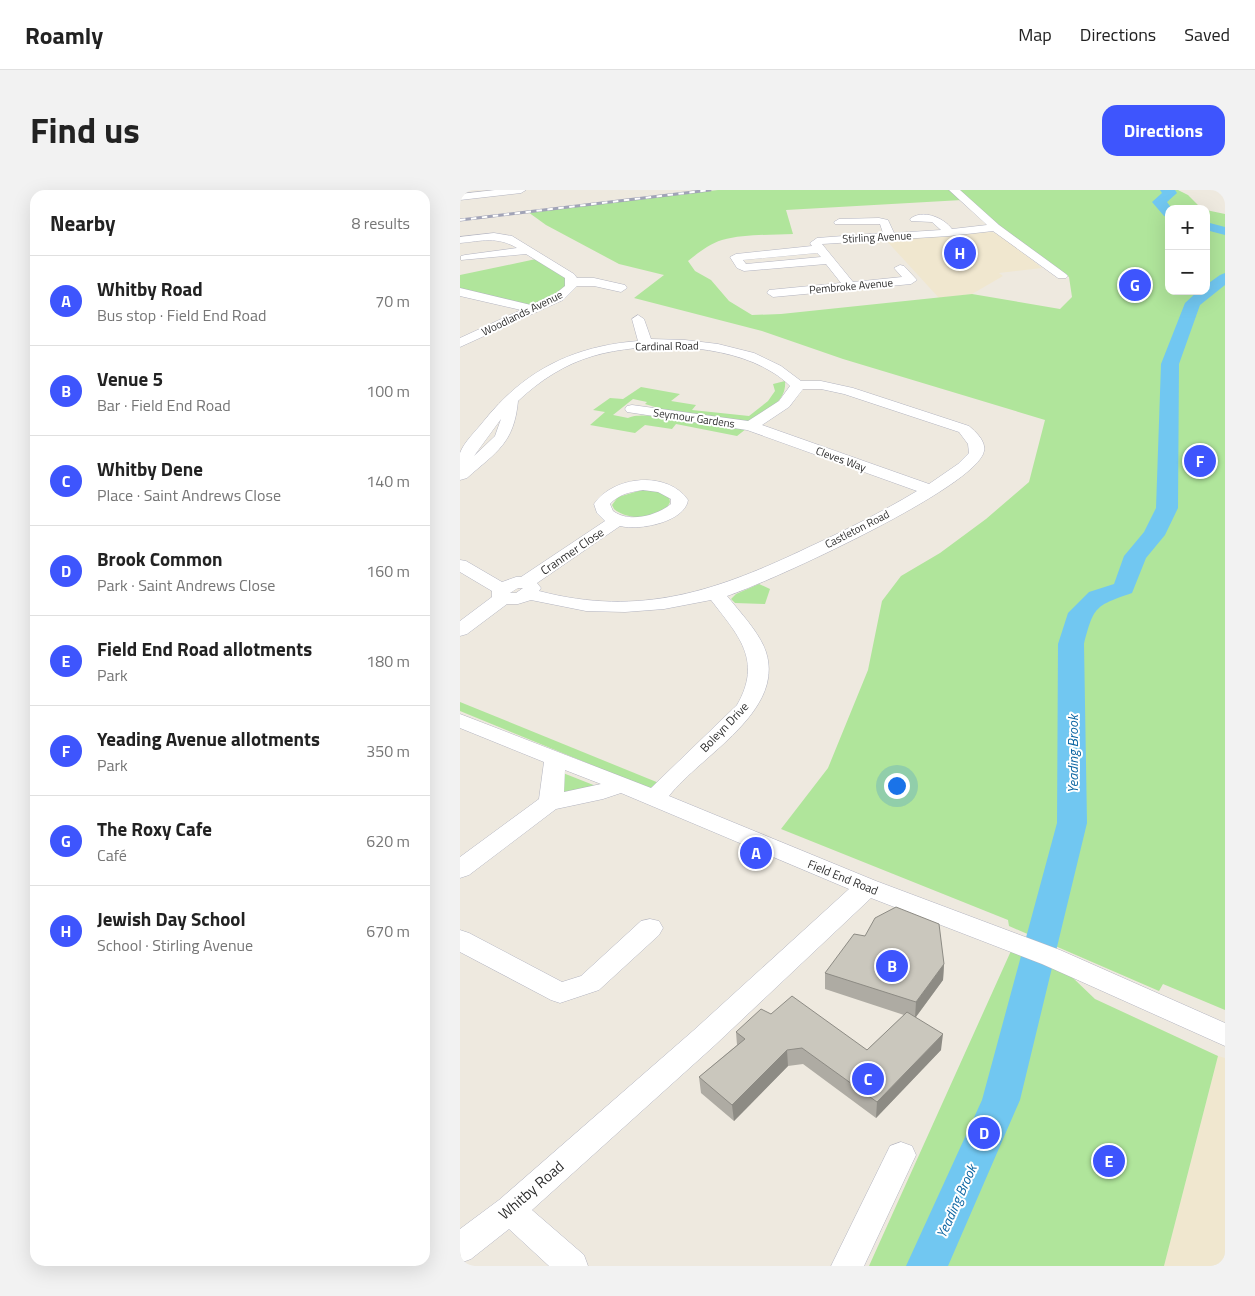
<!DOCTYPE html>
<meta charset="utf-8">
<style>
body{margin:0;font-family:"Titillium Web",sans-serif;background:#f2f2f2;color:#222}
.controls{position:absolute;right:15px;top:15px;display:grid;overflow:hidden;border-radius:10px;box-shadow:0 5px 20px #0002}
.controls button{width:45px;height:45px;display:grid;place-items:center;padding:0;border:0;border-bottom:1px solid #e0e0e0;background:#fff;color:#222;font:25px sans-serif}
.you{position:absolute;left:436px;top:595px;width:18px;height:18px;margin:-12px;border:4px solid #fff;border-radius:50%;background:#1a73e8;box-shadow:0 0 0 8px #1a73e833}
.badge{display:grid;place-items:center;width:32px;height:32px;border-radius:50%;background:#3e55fd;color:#fff;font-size:16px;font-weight:700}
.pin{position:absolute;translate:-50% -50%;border:2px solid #fff;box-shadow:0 1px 5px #0006}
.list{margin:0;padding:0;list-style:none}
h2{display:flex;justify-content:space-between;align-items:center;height:65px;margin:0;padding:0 20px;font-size:21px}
h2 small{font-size:16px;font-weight:400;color:#767676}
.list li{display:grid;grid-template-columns:32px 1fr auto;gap:15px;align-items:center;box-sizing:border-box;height:90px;padding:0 20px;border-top:1px solid #e0e0e0}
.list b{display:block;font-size:19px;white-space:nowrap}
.list p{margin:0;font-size:16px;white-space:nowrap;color:#767676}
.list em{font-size:16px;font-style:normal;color:#767676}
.map{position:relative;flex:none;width:765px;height:1076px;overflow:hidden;border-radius:15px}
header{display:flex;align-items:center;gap:30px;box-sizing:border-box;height:70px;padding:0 25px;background:#fff;border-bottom:1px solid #e0e0e0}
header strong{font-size:24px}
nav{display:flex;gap:28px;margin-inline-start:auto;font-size:18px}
.intro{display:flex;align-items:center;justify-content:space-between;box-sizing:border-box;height:120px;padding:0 30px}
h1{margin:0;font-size:35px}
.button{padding:12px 22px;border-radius:15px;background:#3e55fd;color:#fff;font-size:18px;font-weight:700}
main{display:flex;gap:30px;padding:0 30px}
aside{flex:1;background:#fff;border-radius:15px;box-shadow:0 5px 20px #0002}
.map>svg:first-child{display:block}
</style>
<header>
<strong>Roamly</strong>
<nav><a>Map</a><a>Directions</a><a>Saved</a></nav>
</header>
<div class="intro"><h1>Find us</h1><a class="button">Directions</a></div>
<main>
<aside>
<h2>Nearby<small>8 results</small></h2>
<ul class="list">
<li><span class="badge">A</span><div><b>Whitby Road</b><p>Bus stop · Field End Road</p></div><em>70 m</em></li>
<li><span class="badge">B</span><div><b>Venue 5</b><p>Bar · Field End Road</p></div><em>100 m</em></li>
<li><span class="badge">C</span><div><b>Whitby Dene</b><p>Place · Saint Andrews Close</p></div><em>140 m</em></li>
<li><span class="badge">D</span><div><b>Brook Common</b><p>Park · Saint Andrews Close</p></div><em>160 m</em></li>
<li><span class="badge">E</span><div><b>Field End Road allotments</b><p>Park</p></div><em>180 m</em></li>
<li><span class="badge">F</span><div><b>Yeading Avenue allotments</b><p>Park</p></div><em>350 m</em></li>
<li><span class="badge">G</span><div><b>The Roxy Cafe</b><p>Café</p></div><em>620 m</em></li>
<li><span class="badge">H</span><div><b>Jewish Day School</b><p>School · Stirling Avenue</p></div><em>670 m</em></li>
</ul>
</aside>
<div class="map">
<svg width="765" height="1076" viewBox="0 0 765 1076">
<rect width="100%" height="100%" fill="#eee9df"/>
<g fill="#f0e7cf">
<path d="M531,42l9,2 42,34 -43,5 4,3 -31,18 -33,4 -55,-60z"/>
<path d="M758,866l7,2v208h-61z"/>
</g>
<g fill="#b0e59b">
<path d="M258,0h234l10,10 -176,10 7,24c-23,1 -49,0 -71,6 -13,4 -24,13 -34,21l7,10 16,9 18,21 23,14 29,-1 191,-20 88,15 12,-12 -3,-20 -69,-50 -40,-37h218l10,5 14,14h-33v82h37v-81l19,4v796l-62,-26 -4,7 -150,-65 -1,-6 -227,-91 47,-61 40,-98 14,-69 19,-25 39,-23 46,-34 43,-37 16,-62 -202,-61 -81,-28 -128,-33 30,-23 -45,-11 -73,-39 -18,-13z"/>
<path d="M76,69l29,18 2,8c-8,11 -28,19 -40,21l-67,-16v-15z"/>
<path d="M325,191c2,22 -20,30 -37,41l-90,-12 -3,-3 -10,-3 2,-2 -14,-3 -20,16 15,3c14,-9 97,8 118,11l-9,7 -61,-12 -4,5 -27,-4 -10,8 -45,-8 15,-13 -12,-2 17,-12 13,1 18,-12 39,7 -9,7 25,4 -4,5 57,6 19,-15 7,-10 -2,-7z"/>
<path d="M182,300l16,1 11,6 1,5c-8,19 -42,19 -56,7l-2,-4 6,-8z"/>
<path d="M299,394l11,5 -5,15 -30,-1 -4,-4 5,-5z"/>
<path d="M0,512l199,81 -6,7 -193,-79z"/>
<path d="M98,581l43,17 -38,6z"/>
<path d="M555,752l36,15 44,42 123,57 -54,210h-295z"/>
</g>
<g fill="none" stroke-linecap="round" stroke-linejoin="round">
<g fill="#71c7f1" fill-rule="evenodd">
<path d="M700,0h15l2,3 -10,9 5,7h-3v8l-5,-1 -12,-14 10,-9z"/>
<path d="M746,32l19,5v8l-19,-5z"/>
<path d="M765,83v12l-25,20 -21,59 -1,144 -13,27 -19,23 -14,35c-37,13 -38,13 -48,51l3,179 -67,277 -72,166h-42l76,-166 75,-277 1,-179 10,-31 21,-21 25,-8 10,-28 20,-24 12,-24 5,-144 24,-61 13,-12h8v-6l14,-10z"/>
</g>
<g stroke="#b3b4c0" stroke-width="1">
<g id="minor">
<path d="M35,0h31l-5,3 -61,7v-6z"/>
<path d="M489,0h11l39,35 67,49 2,2 -2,2h-8l-65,-47 -44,5 -127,8 31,38 49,-5 -8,-9 6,-3 4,1 13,14 -6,4 -138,13 -6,-4 2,-3 72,-7 -15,-19 -82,7 -7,-3 -7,-11 6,-3 76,-8 -2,-3 7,-5 66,-5 -3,-9h-45l-1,-2 5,-3 40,-1 9,2 6,13 47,-3 -9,-8 -21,-1 -1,-2c12,-10 33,-2 42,10l35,-4zM357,63l4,4 -75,7 -3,-4z"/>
<path d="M34,43l18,3 62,38 3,4h17l31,7 2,3 -6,4 -27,-6h-17l-14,14 -103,47v-9l61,-28 -61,-14v-8l71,17 24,-11 10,-8v-8l-39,-24 -65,6v-4l4,-1 52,-7c-20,-12 -35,-7 -57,-5v-6z"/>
<path d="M178,125l6,4 7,20 34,1 33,4 36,9 27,13 20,15h20l32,7 116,38c7,6 17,15 15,25 -6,36 -217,132 -257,145 12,15 33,37 39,56 19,60 -65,103 -97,144l207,85 184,69 165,73v23l-183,-82 -171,-66 -157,148 -182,164 52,45 4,11h-39l-40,-37 -38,30 -11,4v-34l39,-29 195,-170 155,-141 -228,-96 -18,6 -47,10 -87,66 -9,3v-21l79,-58 5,-37 -84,-34v-14l191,74 86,-83c26,-45 1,-70 -26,-105l-47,9 -39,3 -39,-1 -55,-11 -13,4h-11l-40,30 -7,2v-15l32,-24v-6l-32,-19v-12l6,1 36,21 14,-5h5l84,-56 -8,-8 -3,-9c19,-28 73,-34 94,-4 -3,22 -49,31 -68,26l-83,57 4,5 -2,3c102,27 180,-1 270,-44 37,-17 73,-35 108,-56l-170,-61 -120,-18 -2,-3 2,-3 5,-1 116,16 31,-20 11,-15c-5,-5 -11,-10 -18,-14 -46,-29 -128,-31 -179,-16 -28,8 -54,25 -75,45 -4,43 -22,51 -51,77l-7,2c0,-8 0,-20 0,-27 4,-11 16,-22 23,-31 41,-52 91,-76 155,-81l-6,-22zM343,199h18l23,5 115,38 9,12 1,9 -11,11 -29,20 -167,-59 27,-18zM41,229l-6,17 -21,20zM183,300l15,2 13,7v5c-15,12 -42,19 -58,7l-3,-7c9,-10 20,-12 33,-14zM58,398h5l-7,5h-6zM105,580l36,14 -37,8z"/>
<path d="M190,729l9,2 4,7 -4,7 -60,55 -39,13 -9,-3 -91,-48v-22l9,3 93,49 19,-6 60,-55z"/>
<path d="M441,952l11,4 4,9 -52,111h-33l59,-120z"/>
</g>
</g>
<use href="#minor" fill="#fff" fill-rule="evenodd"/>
<g stroke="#a1a3b7" stroke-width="3">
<path id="rail" d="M0,30l250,-30"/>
</g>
<use href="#rail" stroke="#fff" stroke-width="2" stroke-dasharray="5.5" stroke-linecap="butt"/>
</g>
<path fill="#aeaba3" d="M484,774l-1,16 -27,37 25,33 -65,68 -73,-54 -15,2 -54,55 -33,-28 -2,-16 38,-32 -1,-13 35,-18 96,36 37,-35 -79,-26v-16z"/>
<g fill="#8d8b84">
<path d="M484,774l-1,16 -28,38 1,-16z"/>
<path d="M483,844l-2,16 -65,68 1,-16z"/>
<path d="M327,860l1,16 -54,55 -2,-16z"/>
</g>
<g fill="#cac7bd" stroke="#8d8b84">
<path d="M436,717l43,17 5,40 -28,38 -91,-29 29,-39 11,2 10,-18z"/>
<path d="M332,806l75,54 40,-38 36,22 -66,68 -75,-54 -15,2 -55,55 -33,-28 46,-38 -9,-7 25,-23 10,5z"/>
</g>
<g text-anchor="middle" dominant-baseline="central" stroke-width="4" stroke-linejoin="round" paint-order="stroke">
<g font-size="11" fill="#2d2d2d" stroke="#fff">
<text transform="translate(417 47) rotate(-3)">Stirling Avenue</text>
<text transform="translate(391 96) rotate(-5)">Pembroke Avenue</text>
<text transform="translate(62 123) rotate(-26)">Woodlands Avenue</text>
<text transform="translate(207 156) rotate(-1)">Cardinal Road</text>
<text transform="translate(234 228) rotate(8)">Seymour Gardens</text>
<text transform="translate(381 269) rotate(20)">Cleves Way</text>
<text transform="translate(397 339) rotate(-27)">Castleton Road</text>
</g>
<g font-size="12" fill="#2d2d2d" stroke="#fff">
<text transform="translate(112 361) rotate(-34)">Cranmer Close</text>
<text transform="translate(264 537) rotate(-46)">Boleyn Drive</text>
<text transform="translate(383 687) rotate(22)">Field End Road</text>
</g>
<g font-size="14" font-style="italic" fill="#0b65a2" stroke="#fff">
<text transform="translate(612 564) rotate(-90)">Yeading Brook</text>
<text transform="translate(496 1011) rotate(-66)">Yeading Brook</text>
</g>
<g font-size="15" fill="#2d2d2d" stroke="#fff">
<text transform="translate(71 1000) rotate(-41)">Whitby Road</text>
</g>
</g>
</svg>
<div class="controls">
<button>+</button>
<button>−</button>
</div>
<div class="you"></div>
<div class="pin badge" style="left:296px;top:663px">A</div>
<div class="pin badge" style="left:432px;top:776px">B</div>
<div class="pin badge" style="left:408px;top:889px">C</div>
<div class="pin badge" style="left:524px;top:943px">D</div>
<div class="pin badge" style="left:649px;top:971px">E</div>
<div class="pin badge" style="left:740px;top:271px">F</div>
<div class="pin badge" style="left:675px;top:95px">G</div>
<div class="pin badge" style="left:500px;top:63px">H</div>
</div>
</main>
